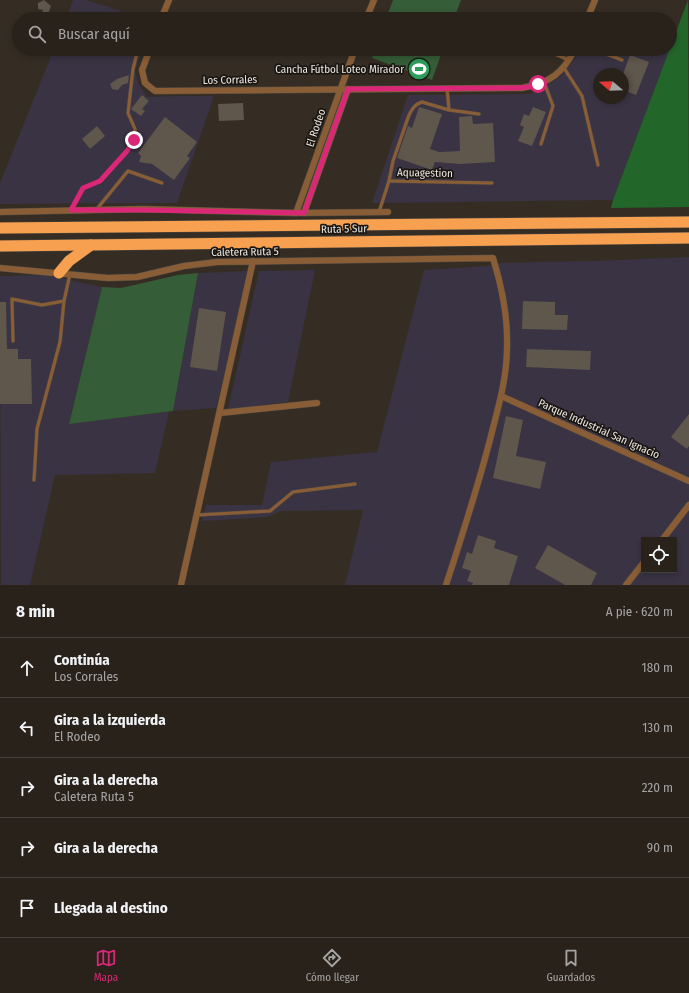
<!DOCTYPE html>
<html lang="es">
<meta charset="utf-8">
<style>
body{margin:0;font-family:"Fira Sans Condensed",sans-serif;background:#342f28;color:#f1f3f6}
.controls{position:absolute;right:12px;bottom:12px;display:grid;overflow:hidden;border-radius:0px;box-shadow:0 2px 6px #0003}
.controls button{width:36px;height:36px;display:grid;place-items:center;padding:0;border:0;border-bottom:1px solid #443f3a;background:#28221b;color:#f1f3f6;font:20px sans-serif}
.compass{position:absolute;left:593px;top:68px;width:36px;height:36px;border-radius:50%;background:#28221b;box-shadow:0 2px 6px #0003;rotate:289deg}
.stop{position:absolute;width:12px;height:12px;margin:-9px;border:3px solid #db2777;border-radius:50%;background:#fff}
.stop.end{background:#db2777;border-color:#fff;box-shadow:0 1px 4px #0008}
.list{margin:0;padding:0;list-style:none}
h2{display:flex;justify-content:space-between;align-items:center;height:52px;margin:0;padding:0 16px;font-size:17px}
h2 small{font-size:13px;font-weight:400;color:#a5a4a3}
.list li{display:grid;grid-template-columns:26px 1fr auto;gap:12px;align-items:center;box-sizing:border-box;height:60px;padding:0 16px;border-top:1px solid #443f3a}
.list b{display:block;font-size:15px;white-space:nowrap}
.list p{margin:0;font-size:13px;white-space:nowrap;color:#a5a4a3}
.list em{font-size:13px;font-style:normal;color:#a5a4a3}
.icon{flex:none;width:22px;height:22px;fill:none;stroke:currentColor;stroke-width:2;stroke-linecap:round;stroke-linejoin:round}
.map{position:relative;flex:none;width:689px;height:585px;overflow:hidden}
.search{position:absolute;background:#28221b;box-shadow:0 2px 6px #0003;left:12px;right:12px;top:12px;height:44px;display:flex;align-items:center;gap:10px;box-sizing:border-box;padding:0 14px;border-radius:22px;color:#a5a4a3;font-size:15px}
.sheet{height:352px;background:#28221b}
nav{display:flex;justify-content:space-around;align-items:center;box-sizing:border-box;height:56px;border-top:1px solid #443f3a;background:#28221b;font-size:11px;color:#a5a4a3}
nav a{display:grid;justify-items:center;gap:2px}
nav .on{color:#db2777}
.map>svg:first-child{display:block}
</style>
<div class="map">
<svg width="689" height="585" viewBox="0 0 689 585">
<rect width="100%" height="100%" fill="#352d24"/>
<g fill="#393343" fill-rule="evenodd">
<path d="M73,0h13l60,19h-80z"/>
<path d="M54,49h89l-8,21 3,13 9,14 29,-1h38l-37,107 -177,1v-21z"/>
<path d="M581,49h89l-57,151 -241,3 36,-108 123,-1 29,-17 12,-14zM599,74h24v24h-24z"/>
<path d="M689,257v328h-344l18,-75 -82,1 -14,6 -65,4 4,-16h56l9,-43 106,-10 47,-182 62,-4 15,-3 94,-2zM644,540h30v30h-30z"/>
<path d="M315,270l-27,132 -60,7 31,-138z"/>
<path d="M250,271l-34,137 -43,3 25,-138z"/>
<path d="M46,275l56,12 -33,136 100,-11 -14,61 -100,2 -25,110h-29l-1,-309z"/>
</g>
<g fill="#355d37">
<path d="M393,0h68l-7,19h-68z"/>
<path d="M375,49h68l-11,31 -60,-22z"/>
<path d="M198,273l-25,138 -104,13 33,-137 19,1 57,-13z"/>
</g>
<path fill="#23662a" d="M688,0l1,207 -78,1 2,-8z"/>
<g fill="#5f564c">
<path d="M44,0l7,6 -3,8 -6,-1 1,-3 -5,-1v-6z"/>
<path d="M630,55l19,7 -13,33 -13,-5v-16z"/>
<path d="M129,75l-1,8 -6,2 -4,5 -6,-1 -2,-5 7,-5z"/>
<path d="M142,95l7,6 -7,8 3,2 -4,5 -10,-7z"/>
<path d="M243,103l1,17 -25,1 -1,-17z"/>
<path d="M419,107l23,7 -12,35 9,3 21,-1 -1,-34 13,-1 1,8 20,-1 2,39 -35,2 -25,-2 -3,8 -35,-12 11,-32 4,2z"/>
<path d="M533,107l13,5 -14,34 -14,-5 6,-14 -4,-2 4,-11 5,2z"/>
<path d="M165,117l32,25 -10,14 3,2 -16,22 -22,-16 -13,-2 2,-6 -3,-3z"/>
<path d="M97,126l8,10 -15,13 -8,-10z"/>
<path d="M523,301l32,1v13h13l-1,15 -45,-1z"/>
<path d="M0,302h6l1,47h11v10h13l1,45h-32z"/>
<path d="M199,308l27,4 -9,59 -27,-4z"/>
<path d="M527,349l64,2 -1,19 -64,-3z"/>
<path d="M689,414v32l-2,3 -16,-12z"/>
<path d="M506,416l17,4 -7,36 30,6 -6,27 -47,-11z"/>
<path d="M478,535l18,6 -2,7 24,8 -9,29h-37l1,-2 -6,-2 4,-10 -9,-3 5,-16 5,2z"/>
<path d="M548,545l49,28 -6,12h-26l-30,-17z"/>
</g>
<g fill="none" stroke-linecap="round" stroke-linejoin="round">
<g stroke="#524a42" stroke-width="4">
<g id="service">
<path d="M543,49l26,11"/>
<path d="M593,49l29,11"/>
<path d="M564,68l18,28 16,69"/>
<path d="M447,88l2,22"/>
<path d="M541,144l12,-38 -9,-24"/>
<path d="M389,181l103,2"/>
<path d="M71,210l12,-22 17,-7 27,-30 7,-11 1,-11 -7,-16 5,-44 5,-20"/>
<path d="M96,210l32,-39 34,12"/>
<path d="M379,212l10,-31 4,-20 16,-46c3,-6 6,-11 13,-13l27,8 30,4"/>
<path d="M13,341l-1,-42 30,6 22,-4"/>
<path d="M34,480l3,-51 23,-87 4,-41 6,-27"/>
<path d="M197,515l73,-4 23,-19 62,-8"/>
</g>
</g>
<g stroke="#524a42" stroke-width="7">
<g id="minor">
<path d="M161,19l8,-19"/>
<path d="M366,19l8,-19"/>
<path d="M587,19l8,-19"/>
<path d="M150,49l-8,21 3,13 10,8 367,-3c28,-5 41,-15 53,-39"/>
<path d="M0,212l143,-3 153,4 92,-1"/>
<path d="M296,213l59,-164"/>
<path d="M304,213l44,-124"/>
<path d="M0,268l108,10 29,-1 47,-11 33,-4 276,-4c9,29 15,58 14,89 0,28 -7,54 -14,81 -13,53 -30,105 -47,157"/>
<path d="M501,396l188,85"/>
<path d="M220,413l97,-10"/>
<path d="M662,540l27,-35"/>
<path d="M181,585l72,-324"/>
<path d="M626,585l18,-23"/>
</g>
</g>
<g stroke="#524a42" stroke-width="12">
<g id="motorway">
<path d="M0,228l689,-6"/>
<path d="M0,246l689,-8"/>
<path d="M59,273l10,-12 22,-16"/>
</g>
</g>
<use href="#service" stroke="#895d36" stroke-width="3"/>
<use href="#minor" stroke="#895d36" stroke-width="6"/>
<use href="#motorway" stroke="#f7a050" stroke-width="11"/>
</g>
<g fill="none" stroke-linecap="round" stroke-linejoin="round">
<path stroke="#db2777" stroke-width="5" d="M134,140l-7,11 -27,30 -17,7 -12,22h72l161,3 44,-124 168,-1 12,-1 10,-3"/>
</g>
<defs>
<g id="stadium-disc" transform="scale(1.15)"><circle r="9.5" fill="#2e9e5b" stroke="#1a1612"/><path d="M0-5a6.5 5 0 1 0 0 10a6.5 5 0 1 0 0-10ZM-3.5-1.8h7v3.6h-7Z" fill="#fff"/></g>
</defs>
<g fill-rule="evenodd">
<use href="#stadium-disc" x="419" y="69"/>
</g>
<g text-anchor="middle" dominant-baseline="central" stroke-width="3.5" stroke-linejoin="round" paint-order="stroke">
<g font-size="11" fill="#e9e4de" stroke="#1a1612" text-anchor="end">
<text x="404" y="69">Cancha Fútbol Loteo Mirador</text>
</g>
<g font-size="11" fill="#e9e4de" stroke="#1a1612">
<text transform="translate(230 80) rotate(-1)">Los Corrales</text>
<text transform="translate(316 128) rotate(-71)">El Rodeo</text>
<text transform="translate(425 173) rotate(1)">Aquagestion</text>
<text transform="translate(344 229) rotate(-1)">Ruta 5 Sur</text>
<text transform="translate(245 252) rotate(-1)">Caletera Ruta 5</text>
<text transform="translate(599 429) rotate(24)">Parque Industrial San Ignacio</text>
</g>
</g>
</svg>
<div class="controls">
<button><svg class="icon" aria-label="locate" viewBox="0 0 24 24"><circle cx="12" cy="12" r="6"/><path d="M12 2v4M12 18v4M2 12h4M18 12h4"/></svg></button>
</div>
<svg class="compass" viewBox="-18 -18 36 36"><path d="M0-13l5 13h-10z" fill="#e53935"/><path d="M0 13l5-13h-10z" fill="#a5a4a3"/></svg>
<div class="stop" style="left:538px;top:84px"></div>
<div class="stop end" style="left:134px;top:140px"></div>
<div class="search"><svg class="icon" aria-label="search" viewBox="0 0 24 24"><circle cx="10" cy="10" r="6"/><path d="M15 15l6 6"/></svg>Buscar aquí</div>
</div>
<section class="sheet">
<h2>8 min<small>A pie · 620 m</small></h2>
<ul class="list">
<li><svg class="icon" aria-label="ahead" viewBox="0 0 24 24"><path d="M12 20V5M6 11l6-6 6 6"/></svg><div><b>Continúa</b><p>Los Corrales</p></div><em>180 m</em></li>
<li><svg class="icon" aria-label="left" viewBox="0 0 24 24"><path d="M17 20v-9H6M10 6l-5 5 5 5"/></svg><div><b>Gira a la izquierda</b><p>El Rodeo</p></div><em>130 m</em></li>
<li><svg class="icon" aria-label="right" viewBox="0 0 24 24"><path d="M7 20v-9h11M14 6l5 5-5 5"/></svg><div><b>Gira a la derecha</b><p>Caletera Ruta 5</p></div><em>220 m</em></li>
<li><svg class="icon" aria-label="right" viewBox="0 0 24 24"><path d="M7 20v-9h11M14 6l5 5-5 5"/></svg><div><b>Gira a la derecha</b></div><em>90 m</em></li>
<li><svg class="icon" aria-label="arrive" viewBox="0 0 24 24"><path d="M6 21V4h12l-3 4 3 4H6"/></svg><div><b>Llegada al destino</b></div></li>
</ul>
</section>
<nav>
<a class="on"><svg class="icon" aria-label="map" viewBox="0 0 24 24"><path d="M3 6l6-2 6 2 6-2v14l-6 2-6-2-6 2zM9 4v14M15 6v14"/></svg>Mapa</a>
<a><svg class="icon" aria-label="directions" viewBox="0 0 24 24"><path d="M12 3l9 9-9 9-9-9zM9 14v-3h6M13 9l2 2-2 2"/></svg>Cómo llegar</a>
<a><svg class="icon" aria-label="saved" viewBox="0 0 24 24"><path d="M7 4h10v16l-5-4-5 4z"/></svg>Guardados</a>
</nav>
